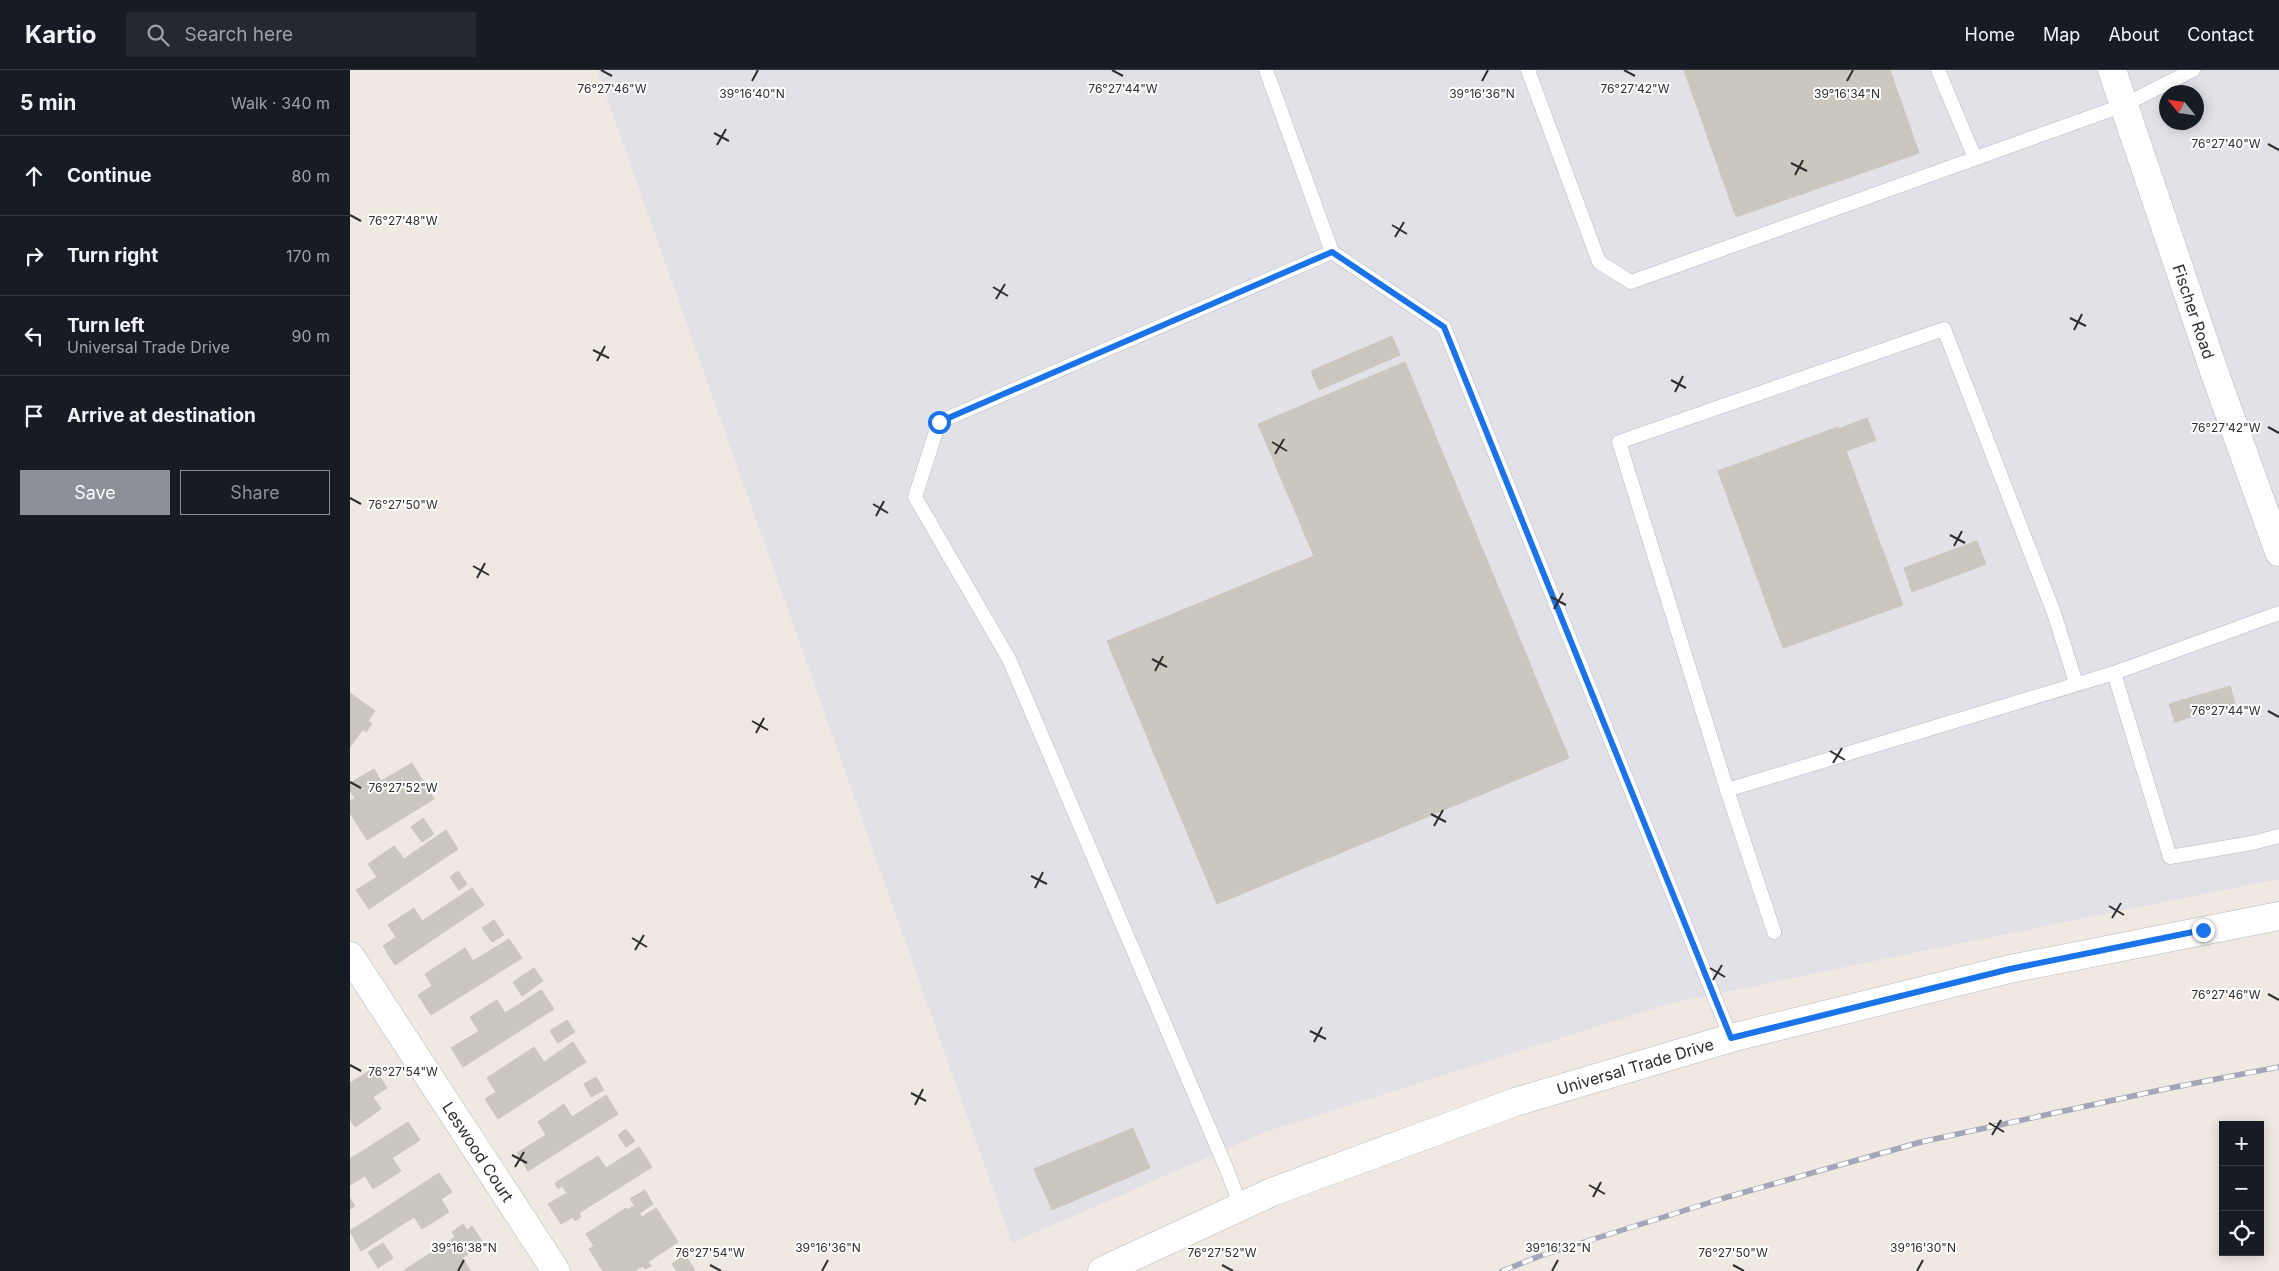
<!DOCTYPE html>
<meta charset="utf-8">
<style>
body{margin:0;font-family:Inter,sans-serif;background:#242831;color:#f1f3f6}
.controls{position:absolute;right:15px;bottom:15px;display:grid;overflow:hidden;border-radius:0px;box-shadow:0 2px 12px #0003}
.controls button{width:45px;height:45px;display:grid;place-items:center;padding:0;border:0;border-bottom:1px solid #363941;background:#171b24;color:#f1f3f6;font:25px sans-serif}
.compass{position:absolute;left:1809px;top:15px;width:45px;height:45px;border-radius:50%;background:#171b24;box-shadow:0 2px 12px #0003;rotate:299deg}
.stop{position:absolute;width:15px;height:15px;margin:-11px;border:4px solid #1a73e8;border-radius:50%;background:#fff}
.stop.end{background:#1a73e8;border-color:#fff;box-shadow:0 1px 5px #0008}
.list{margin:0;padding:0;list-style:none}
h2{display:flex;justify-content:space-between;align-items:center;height:65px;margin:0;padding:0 20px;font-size:21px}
h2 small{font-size:16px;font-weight:400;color:#9ea1a6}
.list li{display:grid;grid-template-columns:32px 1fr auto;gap:15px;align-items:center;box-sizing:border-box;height:80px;padding:0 20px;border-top:1px solid #363941}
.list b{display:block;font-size:19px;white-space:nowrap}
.list p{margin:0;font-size:16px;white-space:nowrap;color:#9ea1a6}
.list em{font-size:16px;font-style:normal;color:#9ea1a6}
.actions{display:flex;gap:10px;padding:15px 20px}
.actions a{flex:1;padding:11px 0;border:1px solid #8c9099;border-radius:0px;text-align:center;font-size:18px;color:#8c9099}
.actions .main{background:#8c9099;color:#fff}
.icon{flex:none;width:28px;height:28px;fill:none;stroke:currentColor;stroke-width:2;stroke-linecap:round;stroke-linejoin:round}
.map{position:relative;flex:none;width:1929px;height:1201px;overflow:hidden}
header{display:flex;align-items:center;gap:30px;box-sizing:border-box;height:70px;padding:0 25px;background:#171b24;border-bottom:1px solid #363941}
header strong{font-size:24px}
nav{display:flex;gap:28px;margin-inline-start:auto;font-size:18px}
.search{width:350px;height:45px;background:#242831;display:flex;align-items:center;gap:12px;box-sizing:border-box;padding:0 18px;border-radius:0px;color:#9ea1a6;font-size:19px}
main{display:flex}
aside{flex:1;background:#171b24}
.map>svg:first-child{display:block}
</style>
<header>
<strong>Kartio</strong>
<div class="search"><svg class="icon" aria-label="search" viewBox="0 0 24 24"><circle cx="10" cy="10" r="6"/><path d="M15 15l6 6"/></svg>Search here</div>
<nav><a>Home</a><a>Map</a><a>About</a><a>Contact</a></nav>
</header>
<main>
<aside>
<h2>5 min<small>Walk · 340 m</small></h2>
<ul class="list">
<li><svg class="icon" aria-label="ahead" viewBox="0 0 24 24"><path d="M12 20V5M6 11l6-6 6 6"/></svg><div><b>Continue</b></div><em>80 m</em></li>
<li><svg class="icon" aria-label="right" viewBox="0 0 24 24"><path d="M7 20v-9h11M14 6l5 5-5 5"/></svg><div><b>Turn right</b></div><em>170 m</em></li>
<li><svg class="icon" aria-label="left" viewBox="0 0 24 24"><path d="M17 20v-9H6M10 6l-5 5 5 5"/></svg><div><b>Turn left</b><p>Universal Trade Drive</p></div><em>90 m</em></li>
<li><svg class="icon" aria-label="arrive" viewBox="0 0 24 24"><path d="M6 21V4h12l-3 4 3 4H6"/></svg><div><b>Arrive at destination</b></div></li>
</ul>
<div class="actions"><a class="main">Save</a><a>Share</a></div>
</aside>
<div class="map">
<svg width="1929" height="1201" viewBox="0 0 1929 1201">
<rect width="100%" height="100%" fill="#efe9e1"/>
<path fill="#e3e1e8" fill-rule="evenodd" d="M247,0h1682v809l-337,68 -274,57 -403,128 -253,111zM1816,22h30v30h-30z"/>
<g fill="#cbc7bf" stroke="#cbc5ba">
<path d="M1334,0h206l29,83 -183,64z"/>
<path d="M1042,266l8,19 -81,35 -8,-19z"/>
<path d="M1055,292l164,396 -352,146 -110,-263 207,-85 -56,-132z"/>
<path d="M1517,348l9,22 -30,11 57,154 -120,43 -65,-177 120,-44 1,2z"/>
<path d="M1627,471l9,23 -74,28 -8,-24z"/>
<path d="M1880,616l5,17 -60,19 -6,-18z"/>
<path d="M0,623l25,18 -7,10 4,3 -6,8 -3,-3 -13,18z"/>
<path d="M62,693l22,36 -67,41 -17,-27v-12l5,-3 -5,-7v-8l24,-14 7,12z"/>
<path d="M73,748l11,16 -12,8 -11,-15z"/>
<path d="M96,760l12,19 -89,60 -13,-19 21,-13 -9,-13 26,-18 10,13z"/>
<path d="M108,801l9,13 -8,6 -9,-13z"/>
<path d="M122,818l12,17 -89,60 -12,-19 13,-9 -8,-12 26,-17 8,13z"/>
<path d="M144,850l10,15 -12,7 -10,-14z"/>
<path d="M159,869l13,19 -91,57 -13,-20 14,-9 -7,-12 40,-26 8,13z"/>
<path d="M184,898l9,13 -21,15 -9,-14z"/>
<path d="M191,920l13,19 -91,58 -12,-19 28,-17 -9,-14 27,-17 8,13z"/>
<path d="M217,950l8,12 -17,11 -8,-12z"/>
<path d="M223,972l13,20 -88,57 -13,-20 11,-7 -9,-14 47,-31 10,15z"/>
<path d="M24,998l13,20 -14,9 8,12 -26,18 -5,-8v-36z"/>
<path d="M246,1007l8,13 -13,7 -7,-13z"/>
<path d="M256,1025l12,19 -90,57 -11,-18 29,-18 -8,-13 26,-18 8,13z"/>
<path d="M58,1052l12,18 -28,18 9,13 -28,18 -8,-13 -15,9v-26z"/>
<path d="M783,1058l17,40 -98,42 -18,-41z"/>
<path d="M276,1059l9,12 -9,6 -8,-12z"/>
<path d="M289,1077l13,20 -73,46 2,4 -6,4 -2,-4 -12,7 -13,-20 19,-11 -5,-7 -4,3 -3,-6 43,-27 8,12z"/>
<path d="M89,1103l13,19 -11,7 8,13 -27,17 -8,-12 -53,34 -11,-20z"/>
<path d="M295,1120l8,14 -13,9 -10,-14z"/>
<path d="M0,1128l5,8 -5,3z"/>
<path d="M284,1136l8,11 14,-9 22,34 -30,20 3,4 -6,3 -2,-3 -8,5h-32l-14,-22 5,-3 -8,-12 40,-26 1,2z"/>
<path d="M113,1154l4,6 5,-4 12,18 -22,14 9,13h-68l52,-34 -3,-5z"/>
<path d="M33,1173l10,15 -15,10 -10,-16z"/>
<path d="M335,1185l10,15 -1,1h-17l-5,-7z"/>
</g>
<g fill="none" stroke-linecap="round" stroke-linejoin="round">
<g stroke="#b4b7c1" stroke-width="15">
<g id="service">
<path d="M916,0l66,182 112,75 287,711"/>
<path d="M1178,0l71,192 32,20 493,-177 69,-35"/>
<path d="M1588,0l37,88"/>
<path d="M1764,603l165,-60"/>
<path d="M1377,720l387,-117 56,184 82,-14 27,-7"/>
<path d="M1424,862l-47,-142 -108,-348 325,-113 110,284 22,70"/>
<path d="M891,1137l-14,-37 -218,-511 -94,-162 24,-75 393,-170"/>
</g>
</g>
<g stroke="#b4b7c1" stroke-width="29">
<g id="minor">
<path id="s1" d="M1762,0l103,304 64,178"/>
<path id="s2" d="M0,886l206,315"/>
</g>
</g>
<g stroke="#b4b7c1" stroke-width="29">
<g id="tertiary">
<path id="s3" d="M752,1201l170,-79 243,-90 216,-64 279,-69 269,-53"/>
</g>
</g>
<use href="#service" stroke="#fff" stroke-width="14"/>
<use href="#minor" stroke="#fff" stroke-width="28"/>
<use href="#tertiary" stroke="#fff" stroke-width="28"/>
<g stroke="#a3a6b8" stroke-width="5.5">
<path id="rail" d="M1152,1201l38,-15 184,-58 197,-56 244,-53 114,-22"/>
</g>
<use href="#rail" stroke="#fff" stroke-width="4" stroke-dasharray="11" stroke-linecap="butt"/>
</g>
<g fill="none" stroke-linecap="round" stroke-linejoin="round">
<path stroke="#1a73e8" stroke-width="6" d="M589,352l393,-170 112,75 287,711 279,-69 193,-39"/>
</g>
<path fill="none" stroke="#2e2e2e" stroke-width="2" d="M251,0l11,6M762,0l11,6M1274,0l11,6M402,11l6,-11M1132,11l6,-11M1497,11l6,-11M364,63l15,8M1918,74l11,6M367,75l9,-16M1441,93l16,8M1445,105l8,-15M0,145l11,6M1042,155l15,9M1045,167l9,-15M643,217l15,9M646,229l9,-15M1720,248l16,8M1724,260l8,-16M243,280l16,8M247,291l8,-15M1321,310l15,8M1325,322l8,-16M1918,357l11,6M922,372l15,9M925,384l9,-15M0,428l11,6M523,434l15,9M526,446l8,-15M1600,465l15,8M1604,476l8,-15M123,496l16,9M127,508l8,-15M1201,527l15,8M1204,539l9,-16M802,589l15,8M805,601l8,-15M1918,641l11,6M402,651l16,9M406,663l8,-15M1480,681l15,9M1483,693l9,-15M0,712l11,6M1081,744l15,8M1084,756l9,-16M681,806l16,8M685,818l8,-16M1759,836l15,9M1762,848l9,-15M282,868l15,9M285,880l9,-15M1360,898l15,9M1363,910l9,-15M1918,924l11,6M960,961l16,8M964,972l8,-15M0,995l11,6M561,1023l15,8M565,1035l8,-16M1639,1053l15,9M1642,1065l9,-15M162,1085l15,8M165,1097l9,-15M1239,1115l16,9M1243,1127l8,-15M360,1195l11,6M872,1195l11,6M1383,1195l11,6M108,1201l6,-11M472,1201l6,-11M1202,1201l6,-11M1567,1201l6,-11"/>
<g text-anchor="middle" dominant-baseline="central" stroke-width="4" stroke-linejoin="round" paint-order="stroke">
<g font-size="16" fill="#2e2e2e" stroke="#fff">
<text stroke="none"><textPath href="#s1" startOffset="255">Fischer Road</textPath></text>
<text stroke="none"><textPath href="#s3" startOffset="572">Universal Trade Drive</textPath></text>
<text stroke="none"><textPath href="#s2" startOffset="234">Leswood Court</textPath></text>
</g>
</g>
<g font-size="12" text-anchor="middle" fill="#2e2e2e" stroke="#fff" stroke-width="4" stroke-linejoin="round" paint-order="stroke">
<text x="1285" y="23">76°27'42"W</text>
<text x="262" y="23">76°27'46"W</text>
<text x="773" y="23">76°27'44"W</text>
<text x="402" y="28">39°16'40"N</text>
<text x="1132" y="28">39°16'36"N</text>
<text x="1497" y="28">39°16'34"N</text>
<text x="1876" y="78">76°27'40"W</text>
<text x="53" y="155">76°27'48"W</text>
<text x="1876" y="362">76°27'42"W</text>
<text x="53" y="439">76°27'50"W</text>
<text x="1876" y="645">76°27'44"W</text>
<text x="53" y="722">76°27'52"W</text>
<text x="1876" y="929">76°27'46"W</text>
<text x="53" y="1006">76°27'54"W</text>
<text x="114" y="1182">39°16'38"N</text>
<text x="478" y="1182">39°16'36"N</text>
<text x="1208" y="1182">39°16'32"N</text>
<text x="1573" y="1182">39°16'30"N</text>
<text x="360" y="1187">76°27'54"W</text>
<text x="872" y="1187">76°27'52"W</text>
<text x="1383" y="1187">76°27'50"W</text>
</g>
</svg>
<div class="controls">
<button>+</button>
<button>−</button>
<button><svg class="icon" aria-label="locate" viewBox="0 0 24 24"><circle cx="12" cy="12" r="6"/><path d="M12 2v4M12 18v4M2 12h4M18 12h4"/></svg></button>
</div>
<svg class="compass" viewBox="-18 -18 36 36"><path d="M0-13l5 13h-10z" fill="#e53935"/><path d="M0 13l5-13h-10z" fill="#9ea1a6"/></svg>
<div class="stop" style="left:589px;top:352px"></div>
<div class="stop end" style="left:1853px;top:860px"></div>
</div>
</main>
